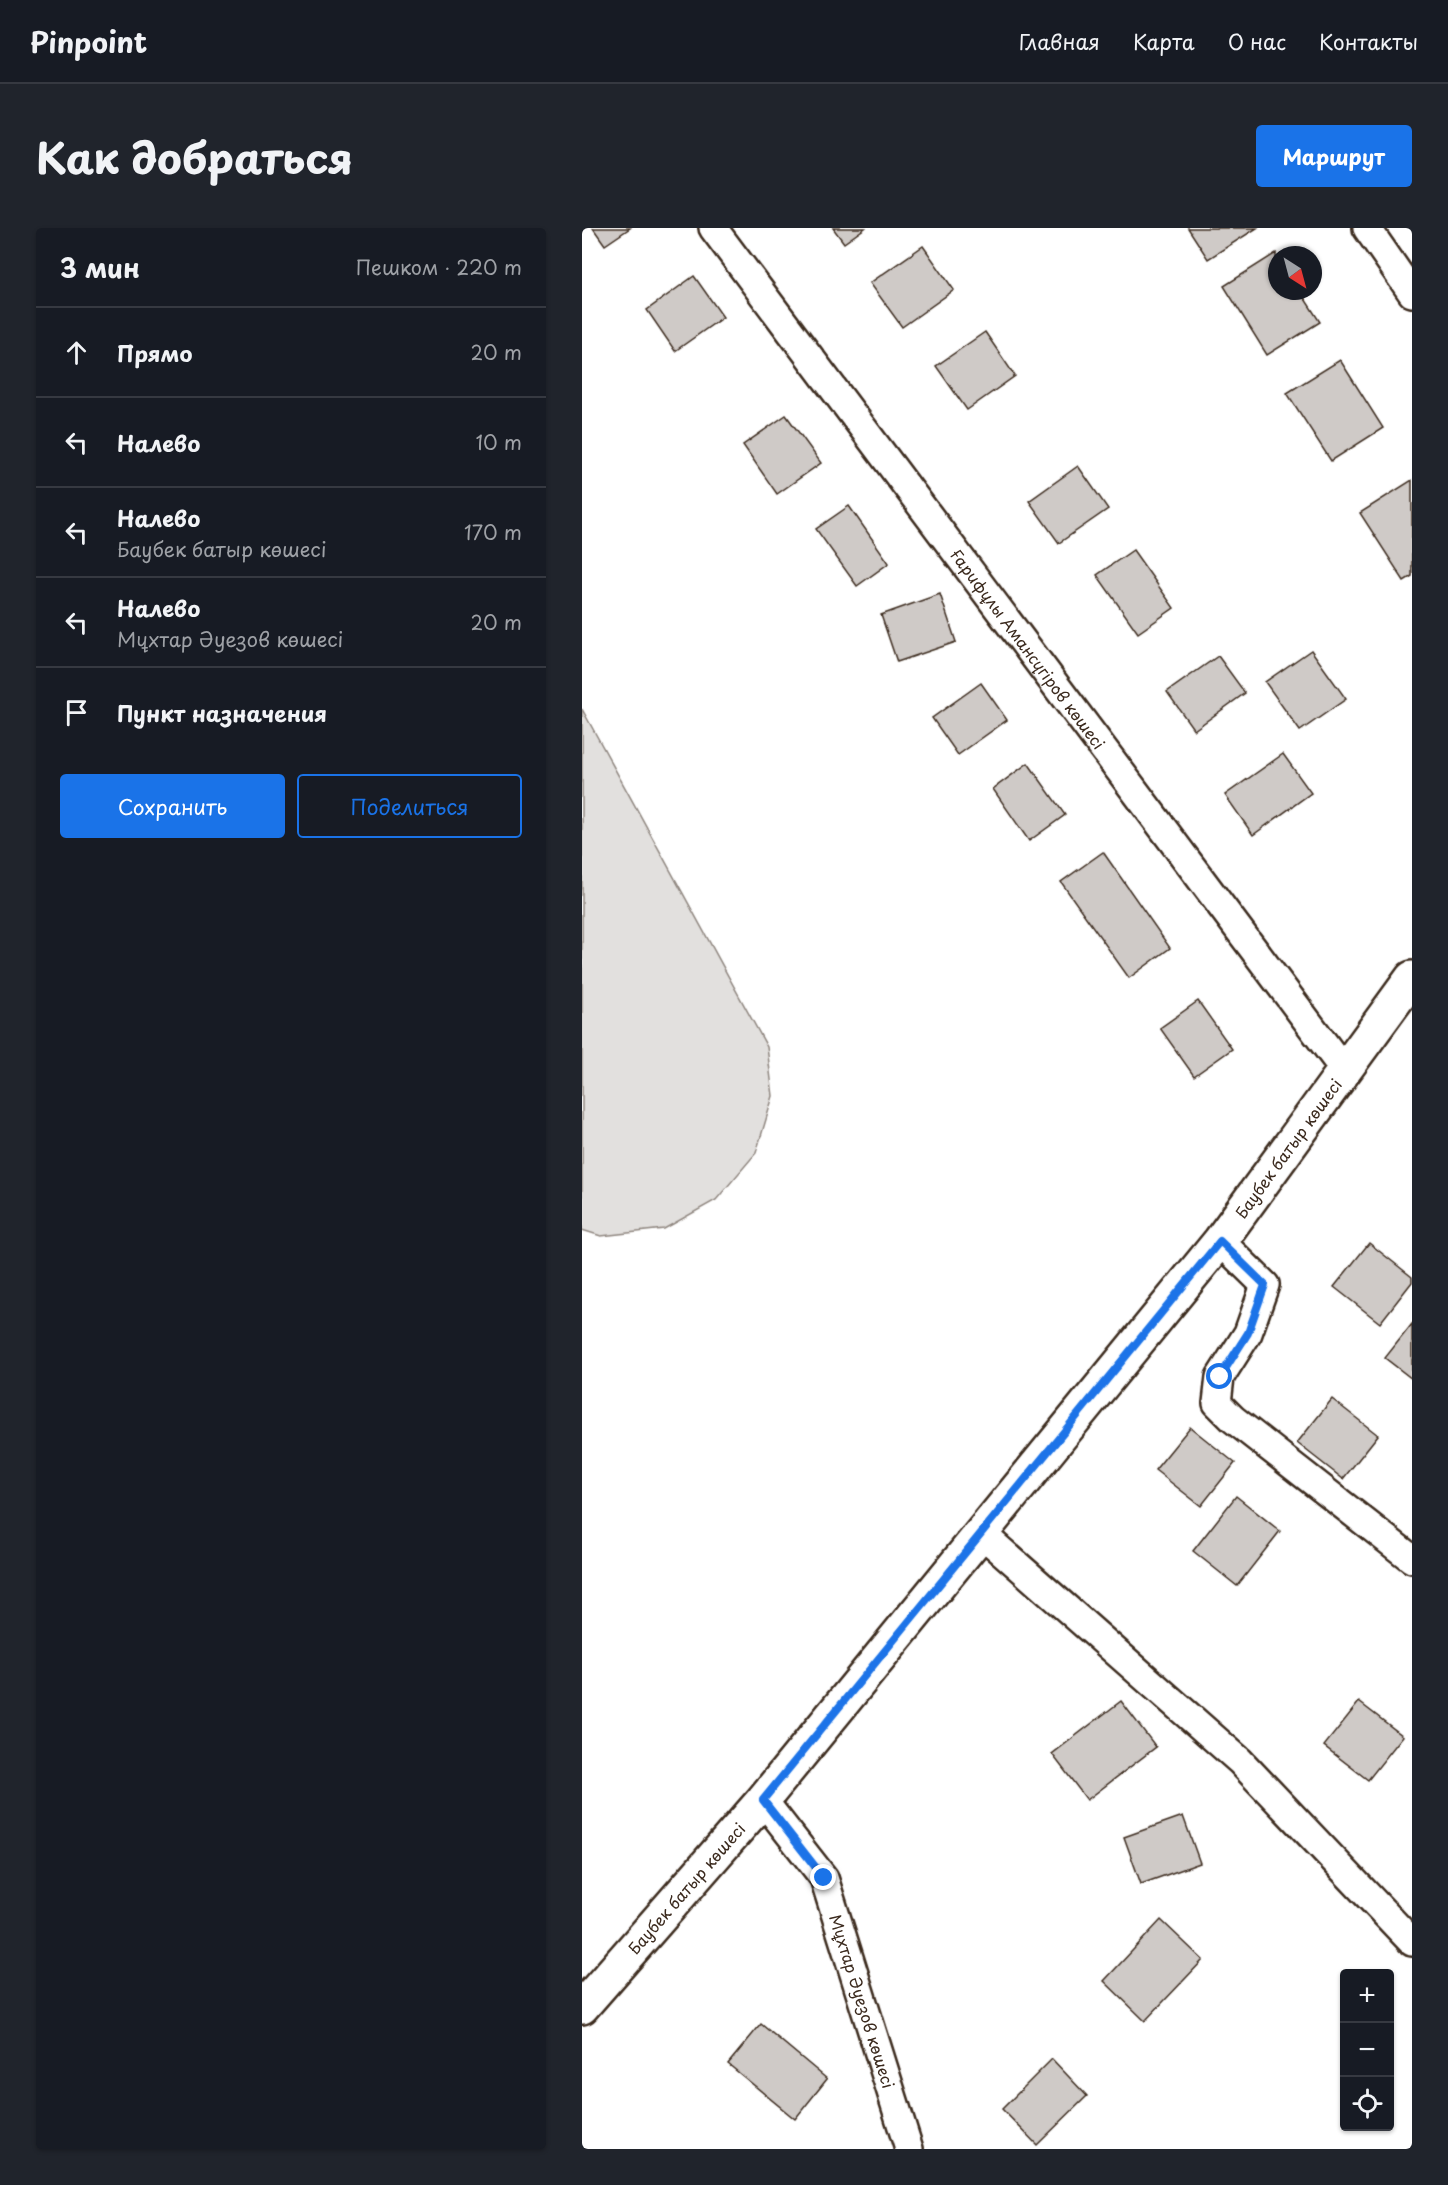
<!DOCTYPE html>
<html lang="ru">
<meta charset="utf-8">
<style>
body{margin:0;font-family:"Playpen Sans",sans-serif;background:#20242c;color:#f1f3f6}
.controls{position:absolute;right:18px;bottom:18px;display:grid;overflow:hidden;border-radius:6px;box-shadow:0 2px 4px #0004}
.controls button{width:54px;height:54px;display:grid;place-items:center;padding:0;border:0;border-bottom:2px solid #363941;background:#171b24;color:#f1f3f6;font:30px sans-serif}
.compass{position:absolute;left:686px;top:18px;width:54px;height:54px;border-radius:50%;background:#171b24;box-shadow:0 2px 4px #0004;rotate:144deg}
.stop{position:absolute;width:18px;height:18px;margin:-14px;border:4px solid #1a73e8;border-radius:50%;background:#fff}
.stop.end{background:#1a73e8;border-color:#fff;box-shadow:0 2px 6px #0008}
.list{margin:0;padding:0;list-style:none}
h2{display:flex;justify-content:space-between;align-items:center;height:78px;margin:0;padding:0 24px;font-size:26px}
h2 small{font-size:20px;font-weight:400;color:#9ea1a6}
.list li{display:grid;grid-template-columns:39px 1fr auto;gap:18px;align-items:center;box-sizing:border-box;height:90px;padding:0 24px;border-top:2px solid #363941}
.list b{display:block;font-size:22px;white-space:nowrap}
.list p{margin:0;font-size:20px;white-space:nowrap;color:#9ea1a6}
.list em{font-size:20px;font-style:normal;color:#9ea1a6}
.actions{display:flex;gap:12px;padding:18px 24px}
.actions a{flex:1;padding:14px 0;border:2px solid #1a73e8;border-radius:6px;text-align:center;font-size:21px;color:#1a73e8}
.actions .main{background:#1a73e8;color:#fff}
.icon{flex:none;width:33px;height:33px;fill:none;stroke:currentColor;stroke-width:2;stroke-linecap:round;stroke-linejoin:round}
.map{position:relative;flex:none;width:830px;height:1921px;overflow:hidden;border-radius:6px}
header{display:flex;align-items:center;gap:36px;box-sizing:border-box;height:84px;padding:0 30px;background:#171b24;border-bottom:2px solid #363941}
header strong{font-size:28px}
nav{display:flex;gap:33px;margin-inline-start:auto;font-size:21px}
.intro{display:flex;align-items:center;justify-content:space-between;box-sizing:border-box;height:144px;padding:0 36px}
h1{margin:0;font-size:42px}
.button{padding:15px 27px;border-radius:6px;background:#1a73e8;color:#fff;font-size:21px;font-weight:700}
main{display:flex;gap:36px;padding:0 36px}
aside{flex:1;background:#171b24;border-radius:6px;box-shadow:0 2px 4px #0004}
.map>svg:first-child{display:block}
</style>
<header>
<strong>Pinpoint</strong>
<nav><a>Главная</a><a>Карта</a><a>О нас</a><a>Контакты</a></nav>
</header>
<div class="intro"><h1>Как добраться</h1><a class="button">Маршрут</a></div>
<main>
<aside>
<h2>3 мин<small>Пешком · 220 m</small></h2>
<ul class="list">
<li><svg class="icon" aria-label="ahead" viewBox="0 0 24 24"><path d="M12 20V5M6 11l6-6 6 6"/></svg><div><b>Прямо</b></div><em>20 m</em></li>
<li><svg class="icon" aria-label="left" viewBox="0 0 24 24"><path d="M17 20v-9H6M10 6l-5 5 5 5"/></svg><div><b>Налево</b></div><em>10 m</em></li>
<li><svg class="icon" aria-label="left" viewBox="0 0 24 24"><path d="M17 20v-9H6M10 6l-5 5 5 5"/></svg><div><b>Налево</b><p>Баубек батыр көшесі</p></div><em>170 m</em></li>
<li><svg class="icon" aria-label="left" viewBox="0 0 24 24"><path d="M17 20v-9H6M10 6l-5 5 5 5"/></svg><div><b>Налево</b><p>Мұхтар Әуезов көшесі</p></div><em>20 m</em></li>
<li><svg class="icon" aria-label="arrive" viewBox="0 0 24 24"><path d="M6 21V4h12l-3 4 3 4H6"/></svg><div><b>Пункт назначения</b></div></li>
</ul>
<div class="actions"><a class="main">Сохранить</a><a>Поделиться</a></div>
</aside>
<div class="map">
<svg width="830" height="1921" viewBox="0 0 830 1921">
<rect width="100%" height="100%" fill="#fff"/>
<filter id="ink" filterUnits="userSpaceOnUse"><feTurbulence type="fractalNoise" baseFrequency=".0167" numOctaves="2"/><feDisplacementMap in="SourceGraphic" scale="12" xChannelSelector="R" yChannelSelector="G"/><feConvolveMatrix kernelMatrix="1 2 1 2 8 2 1 2 1" color-interpolation-filters="sRGB"/></filter>
<g filter="url(#ink)">
<path fill="#e2e0de" stroke="#8e857e" stroke-width="1.5" d="M0,481l185,338 6,49 -17,57 -40,47 -52,29 -63,7 -19,-6z"/>
<g fill="#cfcac7" stroke="#3b2a1e" stroke-width="1.5">
<path d="M11,0h37l-25,17z"/>
<path d="M251,0h32l-21,15z"/>
<path d="M606,0h69l-49,31z"/>
<path d="M341,18l31,44 -52,37 -32,-44z"/>
<path d="M694,25l1,38h23l20,31 -53,33 -43,-69z"/>
<path d="M112,48l29,41 -48,34 -28,-41z"/>
<path d="M403,104l30,44 -48,34 -31,-44z"/>
<path d="M758,132l43,68 -52,33 -44,-68z"/>
<path d="M204,187l35,48 -44,31 -34,-49z"/>
<path d="M496,238l30,43 -49,34 -30,-42z"/>
<path d="M830,252v96l-8,5 -44,-68z"/>
<path d="M267,278l40,57 -32,23 -41,-57z"/>
<path d="M551,322l41,58 -36,25 -41,-58z"/>
<path d="M358,366l16,48 -59,20 -16,-47z"/>
<path d="M729,422l35,49 -46,32 -35,-49z"/>
<path d="M636,428l27,37 -51,37 -27,-38z"/>
<path d="M399,455l26,37 -49,35 -26,-37z"/>
<path d="M701,526l28,39 -58,42 -28,-40z"/>
<path d="M446,535l37,52 -36,26 -36,-52z"/>
<path d="M521,624l67,96 -41,30 -68,-96z"/>
<path d="M616,773l34,48 -38,27 -34,-48z"/>
<path d="M787,1015l43,34v5l-32,41 -46,-36z"/>
<path d="M830,1096v55l-27,-21z"/>
<path d="M750,1171l46,36 -35,44 -46,-36z"/>
<path d="M608,1199l45,36 -34,43 -46,-36z"/>
<path d="M654,1268l44,35 -43,55 -44,-35z"/>
<path d="M539,1473l35,46 -69,53 -35,-46z"/>
<path d="M777,1474l44,34 -35,44 -44,-34z"/>
<path d="M601,1588l17,47 -59,21 -17,-47z"/>
<path d="M579,1692l42,40 -58,61 -41,-40z"/>
<path d="M179,1796l66,55 -32,40 -67,-55z"/>
<path d="M470,1831l35,37 -50,49 -35,-36z"/>
</g>
<g fill="none" stroke-linecap="round" stroke-linejoin="round">
<g stroke="#3b2a1e" stroke-width="32">
<g id="minor">
<path id="s1" d="M131,0l631,842"/>
<path d="M785,0l45,65"/>
<path d="M638,1013l45,44 -17,48 -28,44 -3,26 16,16 179,140"/>
<path d="M399,1305l259,228 172,181"/>
<path id="s2" d="M181,1572l61,78 85,271"/>
</g>
</g>
<g stroke="#3b2a1e" stroke-width="38">
<g id="tertiary">
<path id="s3" d="M0,1779l181,-207 457,-559 192,-263"/>
</g>
</g>
<use href="#minor" stroke="#fff" stroke-width="27"/>
<use href="#tertiary" stroke="#fff" stroke-width="33"/>
</g>
</g>
<g fill="none" stroke-linecap="round" stroke-linejoin="round" filter="url(#ink)">
<path stroke="#1a73e8" stroke-width="8" d="M242,1650l-61,-78 457,-559 45,44 -17,48 -28,44"/>
</g>
<g text-anchor="middle" dominant-baseline="central" stroke-width="5" stroke-linejoin="round" paint-order="stroke">
<g font-size="16" fill="#3b2a1e" stroke="#fff">
<text stroke="none"><textPath href="#s1" startOffset="526">Ғарифұлы Амансүгіров көшесі</textPath></text>
<text stroke="none"><textPath href="#s3" startOffset="1112">Баубек батыр көшесі</textPath></text>
<text stroke="none"><textPath href="#s3" startOffset="158">Баубек батыр көшесі</textPath></text>
<text stroke="none"><textPath href="#s2" startOffset="228">Мұхтар Әуезов көшесі</textPath></text>
</g>
</g>
</svg>
<div class="controls">
<button>+</button>
<button>−</button>
<button><svg class="icon" aria-label="locate" viewBox="0 0 24 24"><circle cx="12" cy="12" r="6"/><path d="M12 2v4M12 18v4M2 12h4M18 12h4"/></svg></button>
</div>
<svg class="compass" viewBox="-18 -18 36 36"><path d="M0-13l5 13h-10z" fill="#e53935"/><path d="M0 13l5-13h-10z" fill="#9ea1a6"/></svg>
<div class="stop" style="left:638px;top:1149px"></div>
<div class="stop end" style="left:242px;top:1650px"></div>
</div>
</main>
